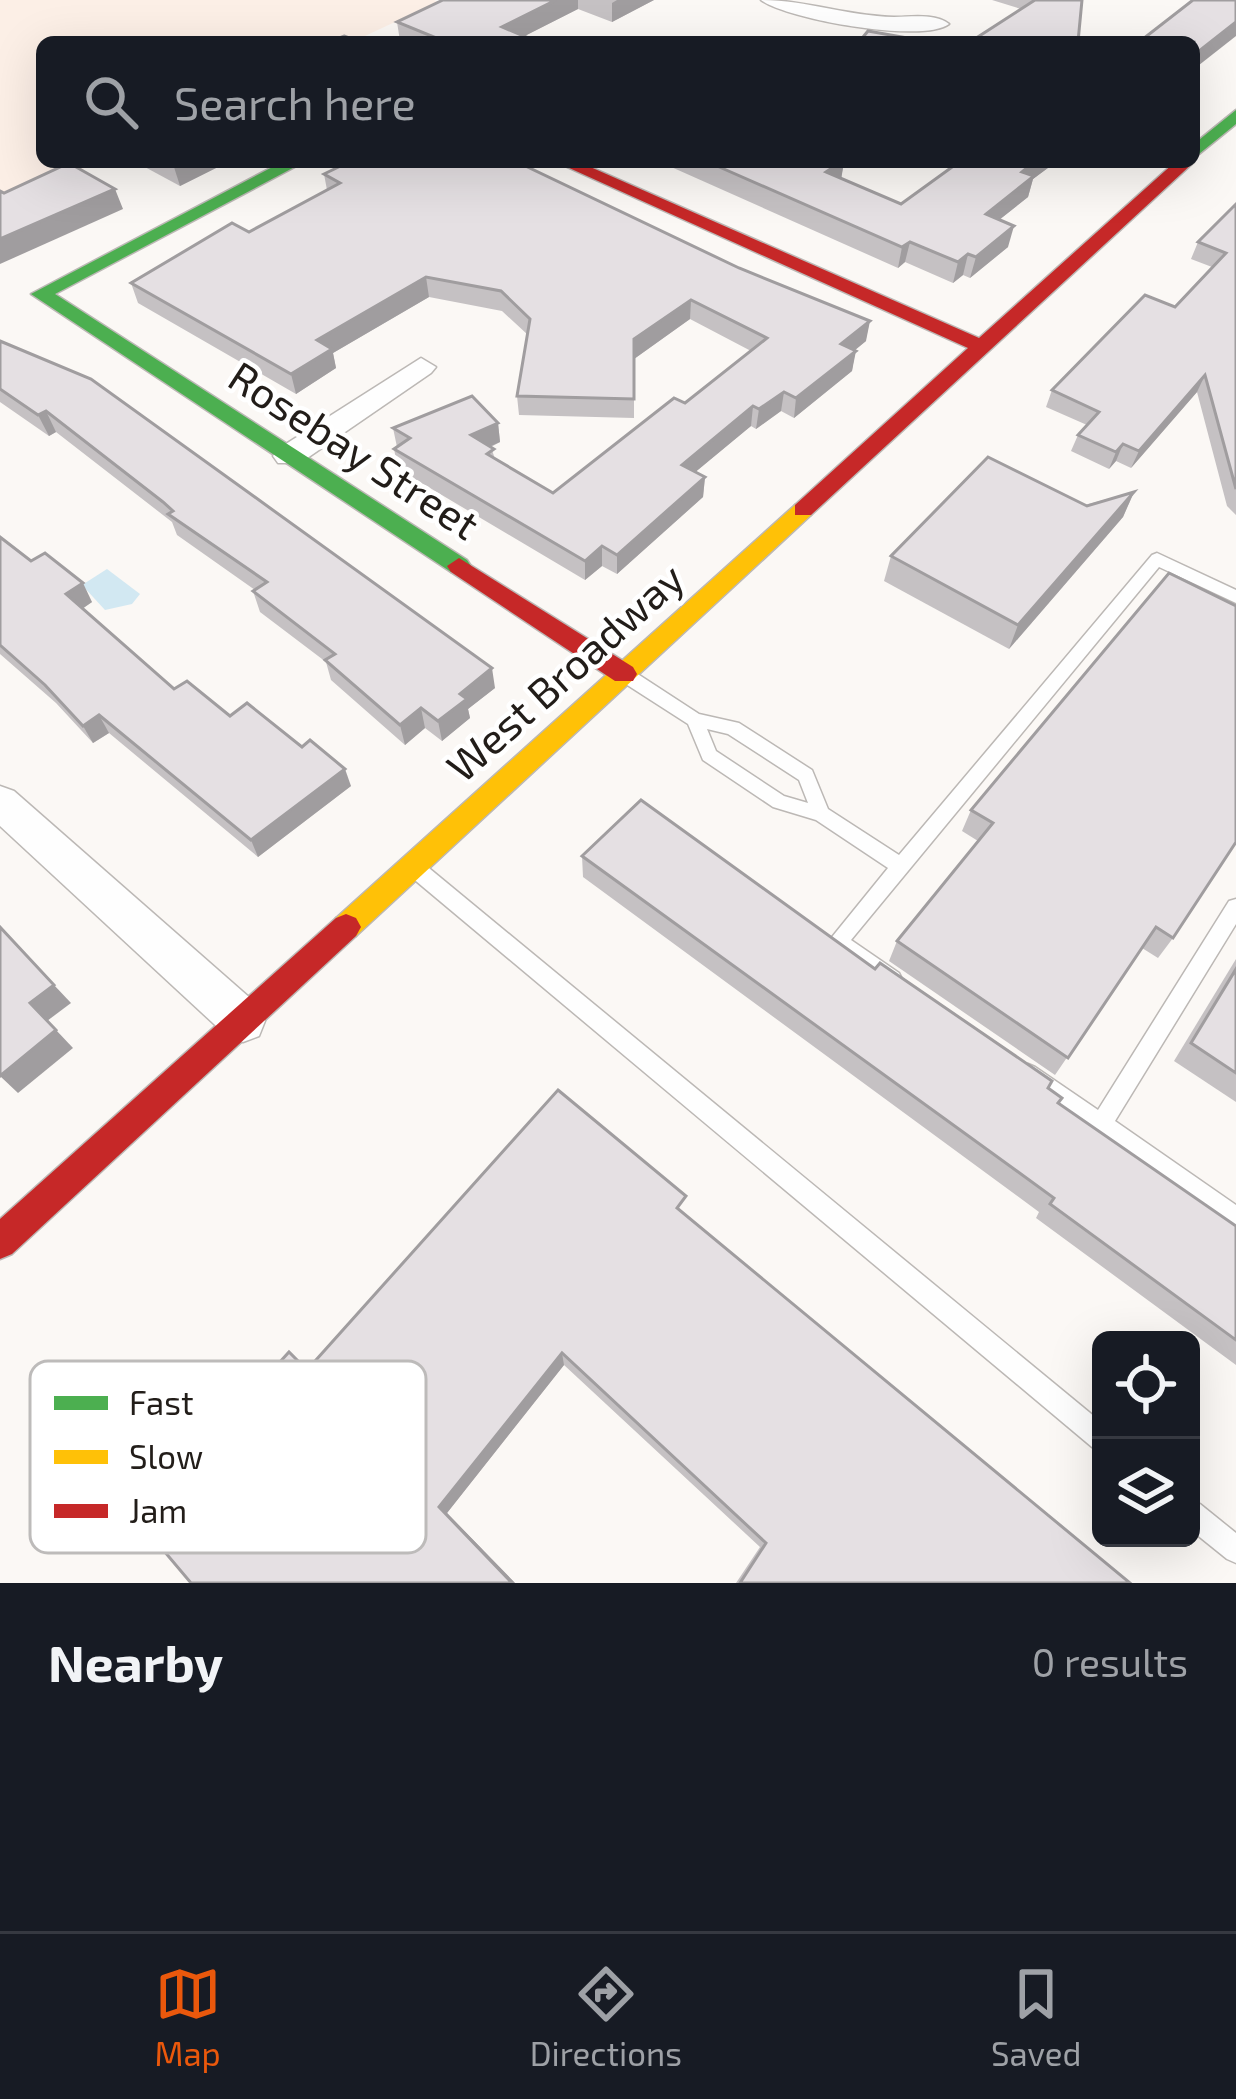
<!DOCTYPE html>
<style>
body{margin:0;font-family:"Exo 2",sans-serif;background:#20242c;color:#f1f3f6}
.controls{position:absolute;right:36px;bottom:36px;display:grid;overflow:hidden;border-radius:18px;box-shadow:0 12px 48px #0002}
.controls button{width:108px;height:108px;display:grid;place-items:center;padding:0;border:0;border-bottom:3px solid #363941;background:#171b24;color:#f1f3f6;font:60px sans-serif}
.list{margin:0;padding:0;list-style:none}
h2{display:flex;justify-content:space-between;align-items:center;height:156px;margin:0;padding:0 48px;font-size:51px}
h2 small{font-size:39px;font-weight:400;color:#9ea1a6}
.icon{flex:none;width:66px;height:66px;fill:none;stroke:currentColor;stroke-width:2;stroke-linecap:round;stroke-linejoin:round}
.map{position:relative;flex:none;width:1236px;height:1583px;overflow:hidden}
.search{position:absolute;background:#171b24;box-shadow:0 12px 48px #0002;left:36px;right:36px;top:36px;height:132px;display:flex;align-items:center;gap:30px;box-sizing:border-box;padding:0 42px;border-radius:18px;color:#9ea1a6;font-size:45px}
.sheet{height:348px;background:#171b24}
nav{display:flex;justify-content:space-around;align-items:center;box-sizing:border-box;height:168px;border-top:3px solid #363941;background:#171b24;font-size:33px;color:#9ea1a6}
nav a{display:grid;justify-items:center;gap:6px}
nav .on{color:#ea580c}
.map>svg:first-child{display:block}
</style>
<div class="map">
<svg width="1236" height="1583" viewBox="0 0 1236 1583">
<rect width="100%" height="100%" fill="#fbf8f5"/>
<path fill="#fcefe6" d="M0,0h434l4,2 -86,40h-310v120h55l-97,46z"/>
<path fill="#d2e8f2" d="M107,569l33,25 -8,10 -27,6 -23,-25z"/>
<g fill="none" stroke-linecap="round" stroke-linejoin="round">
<g stroke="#bcb8b5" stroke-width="3">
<g id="lane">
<path d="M1157,553l79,37v13l-77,-36 -308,373 48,33 3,6 -3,6 -7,3 -61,-40 -3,-6 60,-74 -72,-48 -43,-13 -70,-47 -15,-36 -70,-45 -2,-5 2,-5h12l69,45 40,9 73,47 16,39 71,46 253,-300zM707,729l21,5 71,46 9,23 -24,-7 -68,-45z"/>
<path d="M417,862l7,2 677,558v28l-9,-3 -682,-571 -2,-6 2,-6z"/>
<path d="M1236,899v25l-121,197 121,84v24l-215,-148 -3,-7 3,-7 7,-3 7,3 63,43 131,-209z"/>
<path d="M1191,1500l9,4 36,29v30l-9,-4 -36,-29z"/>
</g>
</g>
<g stroke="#bcb8b5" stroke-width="3">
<g id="street">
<path d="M761,0c45,0 87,16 133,17 17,0 41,-4 55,7 -26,20 -163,-5 -188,-24z"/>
<path d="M421,358l15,9 -5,6 -131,90h-22l-5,-7 5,-7z"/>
<path d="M0,786l14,5 245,215 6,15 -6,15 -16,6 -16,-6 -227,-210z"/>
</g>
</g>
<g stroke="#bcb8b5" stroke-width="3">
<g id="fast">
<path d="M1236,110v14l-42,34v-14z"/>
<path d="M282,162h22l-249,132 412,266 4,6 -4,6h-16l-420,-278z"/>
</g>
</g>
<g stroke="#bcb8b5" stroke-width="3">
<path id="slow" d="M803,502l8,3v10l-455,421 -10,4 -10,-4 -5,-9 5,-9 459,-413z"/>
</g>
<g stroke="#bcb8b5" stroke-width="3">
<g id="jam">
<path d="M556,162h23l400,176 196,-176h19l-383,353h-16v-10l173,-157z"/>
<path d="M459,558l174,109 4,7 -4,7h-18l-164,-109 -4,-6z"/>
<path d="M346,914l10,4 5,9 -5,9 -344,318 -12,5v-40l336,-301z"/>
</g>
</g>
<use href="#lane" fill="#fefefe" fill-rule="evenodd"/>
<use href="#street" fill="#fefefe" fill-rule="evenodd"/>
<use href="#fast" fill="#4caf50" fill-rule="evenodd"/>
<use href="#slow" fill="#ffc107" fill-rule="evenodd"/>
<use href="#jam" fill="#c62828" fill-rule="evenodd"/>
</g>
<g fill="#c5c1c3">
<path d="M443,0h211l-42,22 -34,-13 -54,27 14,6 -138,-1 -3,-19z"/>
<path d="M992,0h90l-61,9z"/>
<path d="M142,162h86l-48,24 -37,-20z"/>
<path d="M660,162h184l-3,16 60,26 56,-42h99l-23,17 -5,18 -29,23 9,27 -38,31 -7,-3 -10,8 -48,-21 -7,6z"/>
<path d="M324,174l542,167 -11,9 -3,21 -58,47 -13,-7 -25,18 -5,-3 -56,46 10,5 -2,20 -86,77 -15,-8 -17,14 -187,-111 -4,-20 3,-2 -4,-19 105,-5 2,19 -9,5 4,12 58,34 132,-90 66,-52 -61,-32 -56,40v59l-115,-3 -2,-19 11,-61 -26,-24 -73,-14 -96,56 3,15 -40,26 -158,-91 -7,-20 118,-51 78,-42z"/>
<path d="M1236,204v311l-9,-9 -30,-114 -66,76 -15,-7 -7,8 -38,-18 7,-16 9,-10 -41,-18 6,-17 123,-83 37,-40 -21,-8 7,-17z"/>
<path d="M0,341l495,347 -27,21 2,9 -28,23 -17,-13 -20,17 -74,-65 -5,-18 -66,-50 -7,-21 2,-1 -78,-55 -5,-13 -116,-90 -7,4 -49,-34z"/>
<path d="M1134,492l-11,25 -114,132 -125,-68 7,-25z"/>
<path d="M0,537l31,24 61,41 -10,7 92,80 56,27 121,70 -93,71 -149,-124 -16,10 -37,-40 -56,-49z"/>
<path d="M971,810l202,128 -15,20 -16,-10 -87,127 -166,-114 8,-20 81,-100 -16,-10z"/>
<path d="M582,856l293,113 173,119 10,15 178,123v139l-200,-147 3,-6 -456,-335z"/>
<path d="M1236,959v143l-62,-41z"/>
<path d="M683,1213l447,370h-394l24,-36 -196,-182 -117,148 68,70h-324z"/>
</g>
<g fill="#a09d9f">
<path d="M556,0h22v9l-65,33 -11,-15z"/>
<path d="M617,0h37l-42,22v-19z"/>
<path d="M1236,22v14l-42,33v-14z"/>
<path d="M184,162h44l-48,24 -6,-19z"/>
<path d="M841,162h3l-3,18 -15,-8z"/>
<path d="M1034,162h22l-23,17 -5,18 -48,38 6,-21 36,-42z"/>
<path d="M115,189l8,20 -123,55v-25z"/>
<path d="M1014,226l-6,21 -38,31 6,-21z"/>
<path d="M910,242l-5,20 -7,6 4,-21z"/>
<path d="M968,254l-5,21 -10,8 5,-21z"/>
<path d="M426,277l3,20 -96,56 3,15 -40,26 -5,-20 26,-34z"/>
<path d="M691,300l-1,19 -56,40v-20z"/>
<path d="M870,321l-4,20 -28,23 3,-20z"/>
<path d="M856,351l-4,20 -58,47 2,-20z"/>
<path d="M1205,375l-8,17 -66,76 8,-17z"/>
<path d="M784,392l-3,19 -25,18 3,-20z"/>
<path d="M753,406l-2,20 -70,58 1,-19z"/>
<path d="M46,411l10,21 -7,4 -11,-21z"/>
<path d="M498,423l2,19 -27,12 -2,-19z"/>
<path d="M1123,444l-7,17 -7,8 7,-17z"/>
<path d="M705,477l-2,20 -86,77v-19z"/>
<path d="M1134,492l-11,25 -114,132 9,-24z"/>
<path d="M602,546v20l-17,14v-19z"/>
<path d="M83,583l9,19 -16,11 -10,-19z"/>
<path d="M492,668l3,20 -27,21 2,9 -28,23 -4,-20 22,-27z"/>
<path d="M421,708l4,20 -20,17 -5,-20z"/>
<path d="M99,715l10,18 -16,10 -10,-17z"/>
<path d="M345,769l6,17 -93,71 -7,-17z"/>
<path d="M54,985l17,18 -24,18 -17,-18z"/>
<path d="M56,1030l17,18 -55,45 -18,-17z"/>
<path d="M562,1353l2,12 -117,148 68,70h-3l-73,-76z"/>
</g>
<g fill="#e5e0e3" stroke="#a09d9f" stroke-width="3">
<path d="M443,0h113l-54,27 36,15h-92l-49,-20z"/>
<path d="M1035,0h47l-4,42h-108z"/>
<path d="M1193,0h43v22l-42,33v-13h-55z"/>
<path d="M868,31l62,11h-71z"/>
<path d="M344,36l15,6h-30z"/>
<path d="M349,162h168l222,106 131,53 -29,23 15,7 -60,47 -12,-6 -25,17 -6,-3 -71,59 23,12 -88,78 -15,-9 -17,15 -191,-112 16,-11 -17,-10 79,-32 26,27 -27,12 23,14 -7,5 66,39 121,-95 11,5 82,-65 -76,-38 -57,39v60l-117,-3 13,-77 -29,-28 -75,-14 -109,63 15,9 -41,25 -160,-91 101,-60 17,9 91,-49 -16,-9z"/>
<path d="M708,162h133l-15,10 75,32 58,-42h75l-12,10 12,4 -48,38 28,12 -38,31 -8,-3 -10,8 -48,-20 -8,5z"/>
<path d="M69,163l46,26 -115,50v-48l4,2z"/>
<path d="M1236,204v285l-31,-114 -66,76 -16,-7 -7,8 -38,-17 21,-23 -47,-22 93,-95 30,12 51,-54 -28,-11z"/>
<path d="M0,341l91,38 401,289 -32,26 7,5 -29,22 -17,-13 -21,17 -75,-65 10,-6 -82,-63 14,-9 -99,-68 5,-3 -10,-9 -117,-91 -8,4 -38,-26z"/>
<path d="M988,457l99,49 47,-14 -116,133 -127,-69z"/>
<path d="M0,537l31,24 14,-8 38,30 -17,11 108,95 13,-8 43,35 17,-13 55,44 8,-7 35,29 -94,71 -152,-125 -16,11 -38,-41 -45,-40z"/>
<path d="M1169,573l67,33v236l-63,96 -17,-11 -88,131 -171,-117 96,-118 -22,-13z"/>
<path d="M641,800l234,169 5,-6 172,118 -4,7 14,10 -4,5 178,123v114l-186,-136 4,-6 -472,-342z"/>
<path d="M0,927l54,58 -24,18 26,27 -56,46z"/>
<path d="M1236,969v104l-45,-30z"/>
<path d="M558,1090l128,106 -9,12 453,375h-390l26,-40 -204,-190 -123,154 73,76h-321l-54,-64 152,-167 18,18z"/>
</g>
<g text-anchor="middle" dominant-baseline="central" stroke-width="9" stroke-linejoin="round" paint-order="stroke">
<g font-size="42" fill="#221d19" stroke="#fff">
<text transform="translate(355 449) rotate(33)">Rosebay Street</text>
<text transform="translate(564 671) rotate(-42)">West Broadway</text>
</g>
</g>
<rect x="30" y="1361" width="396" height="192" rx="18" fill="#fff" stroke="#bdbbba" stroke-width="3"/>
<rect x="54" y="1396" width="54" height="14" fill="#4caf50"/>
<rect x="54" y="1450" width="54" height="14" fill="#ffc107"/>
<rect x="54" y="1504" width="54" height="14" fill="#c62828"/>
<g font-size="33" fill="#221d19">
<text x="129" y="1415">Fast</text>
<text x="129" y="1469">Slow</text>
<text x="129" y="1523">Jam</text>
</g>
</svg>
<div class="controls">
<button><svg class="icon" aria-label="locate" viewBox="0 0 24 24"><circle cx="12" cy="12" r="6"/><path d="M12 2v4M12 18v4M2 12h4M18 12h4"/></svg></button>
<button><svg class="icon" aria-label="layers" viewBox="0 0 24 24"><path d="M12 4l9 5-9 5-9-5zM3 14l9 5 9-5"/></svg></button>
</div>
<div class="search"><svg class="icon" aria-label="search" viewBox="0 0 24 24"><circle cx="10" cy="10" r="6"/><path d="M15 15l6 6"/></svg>Search here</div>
</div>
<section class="sheet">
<h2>Nearby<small>0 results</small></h2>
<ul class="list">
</ul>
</section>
<nav>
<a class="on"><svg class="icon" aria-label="map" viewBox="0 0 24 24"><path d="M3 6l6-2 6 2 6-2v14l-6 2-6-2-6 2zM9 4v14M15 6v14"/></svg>Map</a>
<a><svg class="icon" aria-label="directions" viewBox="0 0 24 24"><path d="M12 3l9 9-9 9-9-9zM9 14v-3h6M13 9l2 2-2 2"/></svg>Directions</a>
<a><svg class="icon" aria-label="saved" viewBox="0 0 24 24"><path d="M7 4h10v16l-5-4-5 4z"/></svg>Saved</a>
</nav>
